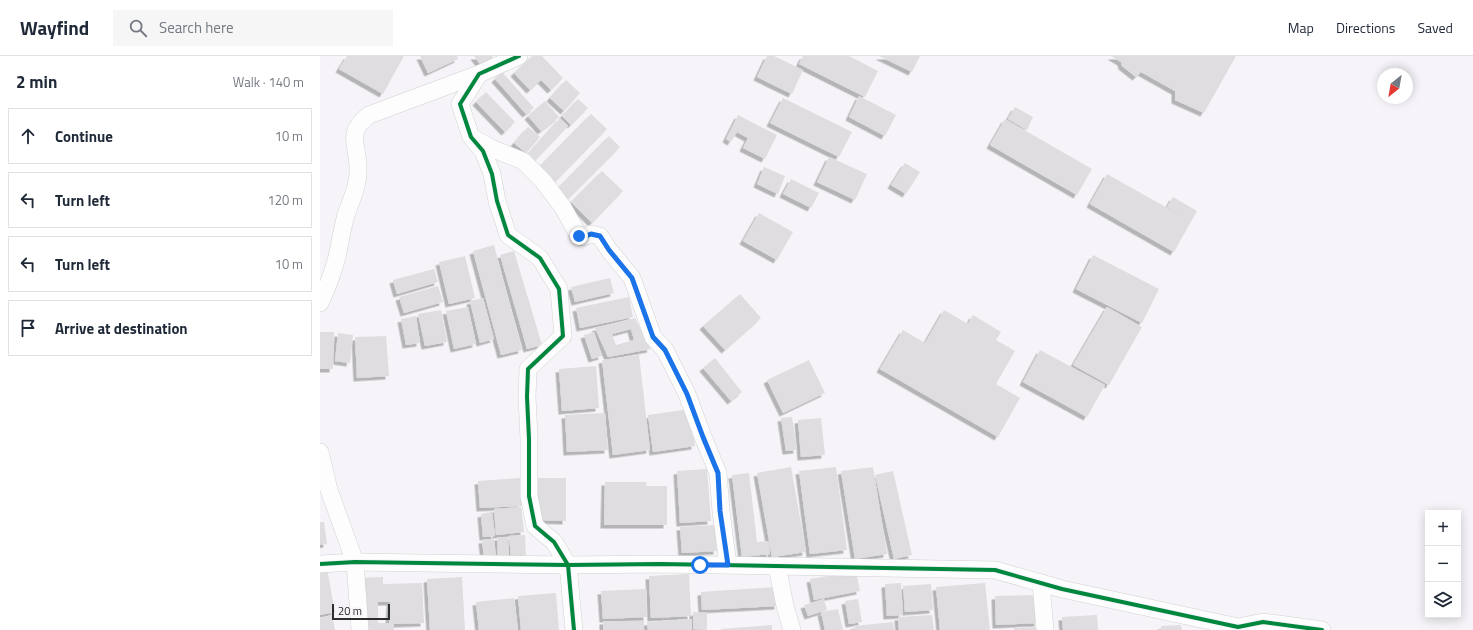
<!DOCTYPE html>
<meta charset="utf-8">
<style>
body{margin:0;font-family:"Titillium Web",sans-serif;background:#f6f6f7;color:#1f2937}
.controls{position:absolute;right:12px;bottom:12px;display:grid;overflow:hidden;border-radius:0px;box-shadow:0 2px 10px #0003}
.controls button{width:36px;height:36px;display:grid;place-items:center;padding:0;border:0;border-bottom:1px solid #e0e1e3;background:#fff;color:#1f2937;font:20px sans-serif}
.compass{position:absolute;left:1057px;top:12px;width:36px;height:36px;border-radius:50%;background:#fff;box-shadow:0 2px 10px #0003;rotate:211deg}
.scale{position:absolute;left:12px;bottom:10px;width:58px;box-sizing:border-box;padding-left:4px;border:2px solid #2d2c2e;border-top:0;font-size:11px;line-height:14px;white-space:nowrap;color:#2d2c2e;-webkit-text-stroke:3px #f6f3f9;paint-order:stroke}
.stop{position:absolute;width:12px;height:12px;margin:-9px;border:3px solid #1a73e8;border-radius:50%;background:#fff}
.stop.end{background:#1a73e8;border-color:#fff;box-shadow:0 1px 4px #0008}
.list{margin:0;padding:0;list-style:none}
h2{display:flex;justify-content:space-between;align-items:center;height:52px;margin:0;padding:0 16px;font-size:17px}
h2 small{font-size:13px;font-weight:400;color:#747a83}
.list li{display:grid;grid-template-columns:26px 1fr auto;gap:12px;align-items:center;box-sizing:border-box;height:56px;margin:0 8px 8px;padding:0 8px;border:1px solid #e0e1e3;border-radius:0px}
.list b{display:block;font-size:15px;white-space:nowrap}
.list em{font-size:13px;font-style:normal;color:#747a83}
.icon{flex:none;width:22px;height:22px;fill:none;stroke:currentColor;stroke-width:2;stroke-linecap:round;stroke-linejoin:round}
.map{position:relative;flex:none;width:1153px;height:574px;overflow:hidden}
header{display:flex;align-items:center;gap:24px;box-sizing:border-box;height:56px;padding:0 20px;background:#fff;border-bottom:1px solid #e0e1e3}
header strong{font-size:19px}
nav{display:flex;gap:22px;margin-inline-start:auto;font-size:14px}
.search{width:280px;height:36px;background:#f6f6f7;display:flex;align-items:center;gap:10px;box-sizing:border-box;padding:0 14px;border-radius:0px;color:#747a83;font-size:15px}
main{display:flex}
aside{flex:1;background:#fff}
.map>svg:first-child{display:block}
</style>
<header>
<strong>Wayfind</strong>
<div class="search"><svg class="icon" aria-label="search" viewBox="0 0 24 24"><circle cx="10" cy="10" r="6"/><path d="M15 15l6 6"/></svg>Search here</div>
<nav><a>Map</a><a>Directions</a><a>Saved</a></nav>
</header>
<main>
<aside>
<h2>2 min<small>Walk · 140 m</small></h2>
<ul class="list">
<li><svg class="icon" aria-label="ahead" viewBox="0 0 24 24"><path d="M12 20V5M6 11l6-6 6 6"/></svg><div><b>Continue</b></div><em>10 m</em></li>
<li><svg class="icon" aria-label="left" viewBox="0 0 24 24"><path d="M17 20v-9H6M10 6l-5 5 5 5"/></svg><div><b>Turn left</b></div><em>120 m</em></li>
<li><svg class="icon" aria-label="left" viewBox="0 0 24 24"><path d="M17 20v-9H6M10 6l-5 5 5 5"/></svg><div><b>Turn left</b></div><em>10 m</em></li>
<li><svg class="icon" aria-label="arrive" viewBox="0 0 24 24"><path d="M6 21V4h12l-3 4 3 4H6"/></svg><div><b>Arrive at destination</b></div></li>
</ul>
</aside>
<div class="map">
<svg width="1153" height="574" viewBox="0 0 1153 574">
<defs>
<filter id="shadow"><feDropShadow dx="-3.5" dy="3.5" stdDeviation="0" flood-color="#0004"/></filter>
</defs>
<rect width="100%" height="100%" fill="#f6f4f8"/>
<g fill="#dfdde0" fill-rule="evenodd" filter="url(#shadow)">
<path d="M27,0h57l-21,38 -44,-25z"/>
<path d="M100,0h37l1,3 -30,14z"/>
<path d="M154,0h18l2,4 -11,8z"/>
<path d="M212,0h10l21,22 -12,12 -10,-10 -11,10 -16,-17z"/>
<path d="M447,0h7l29,14 -11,24 -35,-17z"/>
<path d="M483,0h46l29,15 -13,26 -66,-33z"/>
<path d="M559,0h41l-8,16z"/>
<path d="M791,0h125l-32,57 -29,-13v-9l-34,-19 -5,5 -14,-11 -1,-4z"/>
<path d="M182,16l32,36 -8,6 -31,-35z"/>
<path d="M246,24l14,13 -16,18 -14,-13z"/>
<path d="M166,36l29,30 -10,10 -29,-30z"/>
<path d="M539,40l37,19 -11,21 -36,-19z"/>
<path d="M463,42l69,34 -13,25 -69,-34z"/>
<path d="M258,43l10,9 -17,17 -9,-9z"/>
<path d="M225,45l14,16 -18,14 -13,-15z"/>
<path d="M695,51l18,10 -6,13 -19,-11z"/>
<path d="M271,58l16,15 -54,55 -16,-15z"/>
<path d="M418,59l39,20 -12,24 -22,-11 5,-10 -11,-6 -6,10 -5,-3z"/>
<path d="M240,62l8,8 -34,36 -7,-7z"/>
<path d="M685,63l87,50 -15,26 -87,-50z"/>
<path d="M208,71l12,10 -14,16 -12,-10z"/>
<path d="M289,80l11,11 -52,52 -10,-11z"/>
<path d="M509,101l38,17 -12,26 -38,-18z"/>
<path d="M585,107l15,9 -14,22 -15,-9z"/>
<path d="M444,111l21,9 -7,18 -21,-10z"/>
<path d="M282,115l21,20 -31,32 -21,-21z"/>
<path d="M787,118l78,44 -18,-11 6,-10 24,14 -23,41 -84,-48z"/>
<path d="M471,123l28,14 -8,15 -28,-14z"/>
<path d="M439,157l34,19 -16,28 -34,-19z"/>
<path d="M174,189l28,105 -21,5 -28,-104z"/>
<path d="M194,195l28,94 -15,4 -27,-94z"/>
<path d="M773,199l66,34 -17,34 -66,-34z"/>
<path d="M145,200l10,42 -26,6 -10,-42z"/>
<path d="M114,213l4,13 -41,12 -4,-14z"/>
<path d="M290,222l4,15 -39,9 -4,-15z"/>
<path d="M118,230l5,16 -39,11 -5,-16z"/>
<path d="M420,238l21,24 -36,32 -22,-24z"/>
<path d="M309,241l4,20 -53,11 -4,-20z"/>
<path d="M163,242l11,41 -14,4 -10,-42z"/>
<path d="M148,251l8,37 -22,5 -8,-38z"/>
<path d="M787,251l35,20 -33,58 -36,-20z"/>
<path d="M121,254l6,32 -22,4 -7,-32z"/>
<path d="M624,254l24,14 5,-9 28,17 -5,8 19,11 -19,33 24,14 -22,39 -118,-68 23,-39 22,13z"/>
<path d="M96,260l4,27 -14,2 -5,-26z"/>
<path d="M315,262l16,31 -43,8 -13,-29zM311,273l3,11 -18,5 -4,-11z"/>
<path d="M0,276h14l-1,37h-13z"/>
<path d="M274,276l8,24 -10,3 -8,-24z"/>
<path d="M18,277l15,2 -3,28 -15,-2z"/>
<path d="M66,280l3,40 -32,2 -2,-41z"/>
<path d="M720,294l65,35 -18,32 -64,-35z"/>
<path d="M319,299l11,95 -37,5 -11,-95z"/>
<path d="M395,302l27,34 -11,9 -28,-33z"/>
<path d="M489,304l16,33 -42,20 -16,-33z"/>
<path d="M276,310l3,42 -37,3 -3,-42z"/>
<path d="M370,353l5,37 -42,6 -5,-37z"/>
<path d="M285,357l3,37 -41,2 -2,-37z"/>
<path d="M472,361l5,33 -11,1 -5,-33z"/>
<path d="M501,362l4,37 -24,2 -3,-37z"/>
<path d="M471,411l15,85 -34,5 -15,-84z"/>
<path d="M516,411l11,83 -37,4 -11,-83z"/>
<path d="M553,411l14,87 -32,5 -14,-88z"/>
<path d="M387,413l4,52 -31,2 -3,-52z"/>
<path d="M573,415l19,84 -18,4 -19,-84z"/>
<path d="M429,417l8,69 12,-1 1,13 -28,3 -10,-82z"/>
<path d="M200,422l2,28 -42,2 -2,-27z"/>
<path d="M215,422h31v43l-32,-1z"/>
<path d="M285,426h42l-1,4h21v39h-63z"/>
<path d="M201,451l3,25 -28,3 -2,-26z"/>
<path d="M172,456l3,24 -12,1 -2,-23z"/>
<path d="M0,466h4l3,22 -7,1z"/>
<path d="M395,469l2,26 -35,2 -2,-26z"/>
<path d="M205,479l1,20 -15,1 -2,-20z"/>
<path d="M177,481h11l1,20h-11z"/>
<path d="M174,483l2,18 -12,1 -2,-18z"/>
<path d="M7,513l8,43 -15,3v-44z"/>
<path d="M536,515l4,20 -46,9 -4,-21z"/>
<path d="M369,518l2,42 -40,2 -2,-42z"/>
<path d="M63,521v7l39,-1 2,40 -30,1v6h-34l-1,-52zM58,546h12l-1,21h-11z"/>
<path d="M142,521l3,53h-35l-3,-51z"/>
<path d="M581,527l2,32 -16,1 -2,-32z"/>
<path d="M665,527l5,47h-50l-4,-43z"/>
<path d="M611,528l2,26 -28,2 -2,-26z"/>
<path d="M457,531l1,19 -76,4 -1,-18z"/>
<path d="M326,533l1,28 -44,2 -2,-28z"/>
<path d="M236,537l3,37h-38l-3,-34z"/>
<path d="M717,539l1,28 -42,2 -1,-29z"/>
<path d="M194,542l4,32h-39l-3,-28z"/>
<path d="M504,543l3,11 -19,6 -4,-11z"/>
<path d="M538,543l4,23 -13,2 -4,-23z"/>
<path d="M518,553l5,21h-18l-4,-18z"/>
<path d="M373,556l14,1v17l-14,-1z"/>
<path d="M12,559l3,15h-15v-12z"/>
<path d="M612,559l2,15h-35l-1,-13z"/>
<path d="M777,559l1,15h-35l-1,-13z"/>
<path d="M372,563v11h-44l-1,-8z"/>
<rect x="283" y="565" width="41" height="9"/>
<path d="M573,566l1,8h-39l-1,-4z"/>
<path d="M452,569v5h-51v-1z"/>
<path d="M861,569l1,5h-21v-4z"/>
<path d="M718,571l1,3h-25v-2z"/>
</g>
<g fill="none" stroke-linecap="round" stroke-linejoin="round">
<g stroke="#d1d1d3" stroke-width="18">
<g id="minor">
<path d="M199,0l-40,18 -19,30 11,33 12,14 9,23 5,27 11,34 32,23 19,31 4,47 -35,33 -1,28 2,42v57l6,30 19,16 14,23 6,65"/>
<path d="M155,83l16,9 32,13 20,20 19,25 17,30 4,1 8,-3 9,2 9,14 23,28 21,59 12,13 22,44 16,43 15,36 3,38 7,54"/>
<path d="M0,247c7,-15 13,-30 17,-46 3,-14 5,-28 9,-42 5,-15 13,-30 12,-47 0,-25 -13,-34 11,-53l110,-41"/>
<path d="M0,396l9,38 26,72 5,68"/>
<path d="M0,508l35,-2 213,3 92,-1 335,6 67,19 176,38 25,-5 59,8"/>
<path d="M457,510l8,40 7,24"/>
<path d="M721,527l4,47"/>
</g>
</g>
<use href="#minor" stroke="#fefdfe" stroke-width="17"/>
<g stroke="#f6f3f9" stroke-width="6">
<g id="cycleway">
<path d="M199,0l-40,18 -19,30 11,33 12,14 9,23 5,27 11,34 32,23 19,31 4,47 -35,33 -1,28 2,42v57l6,30 19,16 14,23 6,65"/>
<path d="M0,508l35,-2 213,3 92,-1 335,6 67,19 176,38 25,-5 59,8"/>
</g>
</g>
<use href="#cycleway" stroke="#00873e" stroke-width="4"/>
</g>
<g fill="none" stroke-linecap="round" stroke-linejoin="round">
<path stroke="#1a73e8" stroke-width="5" d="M259,180l4,1 8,-3 9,2 9,14 23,28 21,59 12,13 22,44 16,43 15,36 2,38 8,54h-28"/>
</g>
</svg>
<div class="controls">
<button>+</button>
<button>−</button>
<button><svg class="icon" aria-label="layers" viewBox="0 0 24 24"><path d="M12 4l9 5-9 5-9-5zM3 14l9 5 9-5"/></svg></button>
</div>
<svg class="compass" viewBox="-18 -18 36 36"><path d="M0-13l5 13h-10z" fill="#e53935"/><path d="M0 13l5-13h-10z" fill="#747a83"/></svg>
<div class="scale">20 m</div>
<div class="stop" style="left:380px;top:509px"></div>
<div class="stop end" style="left:259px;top:180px"></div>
</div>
</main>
